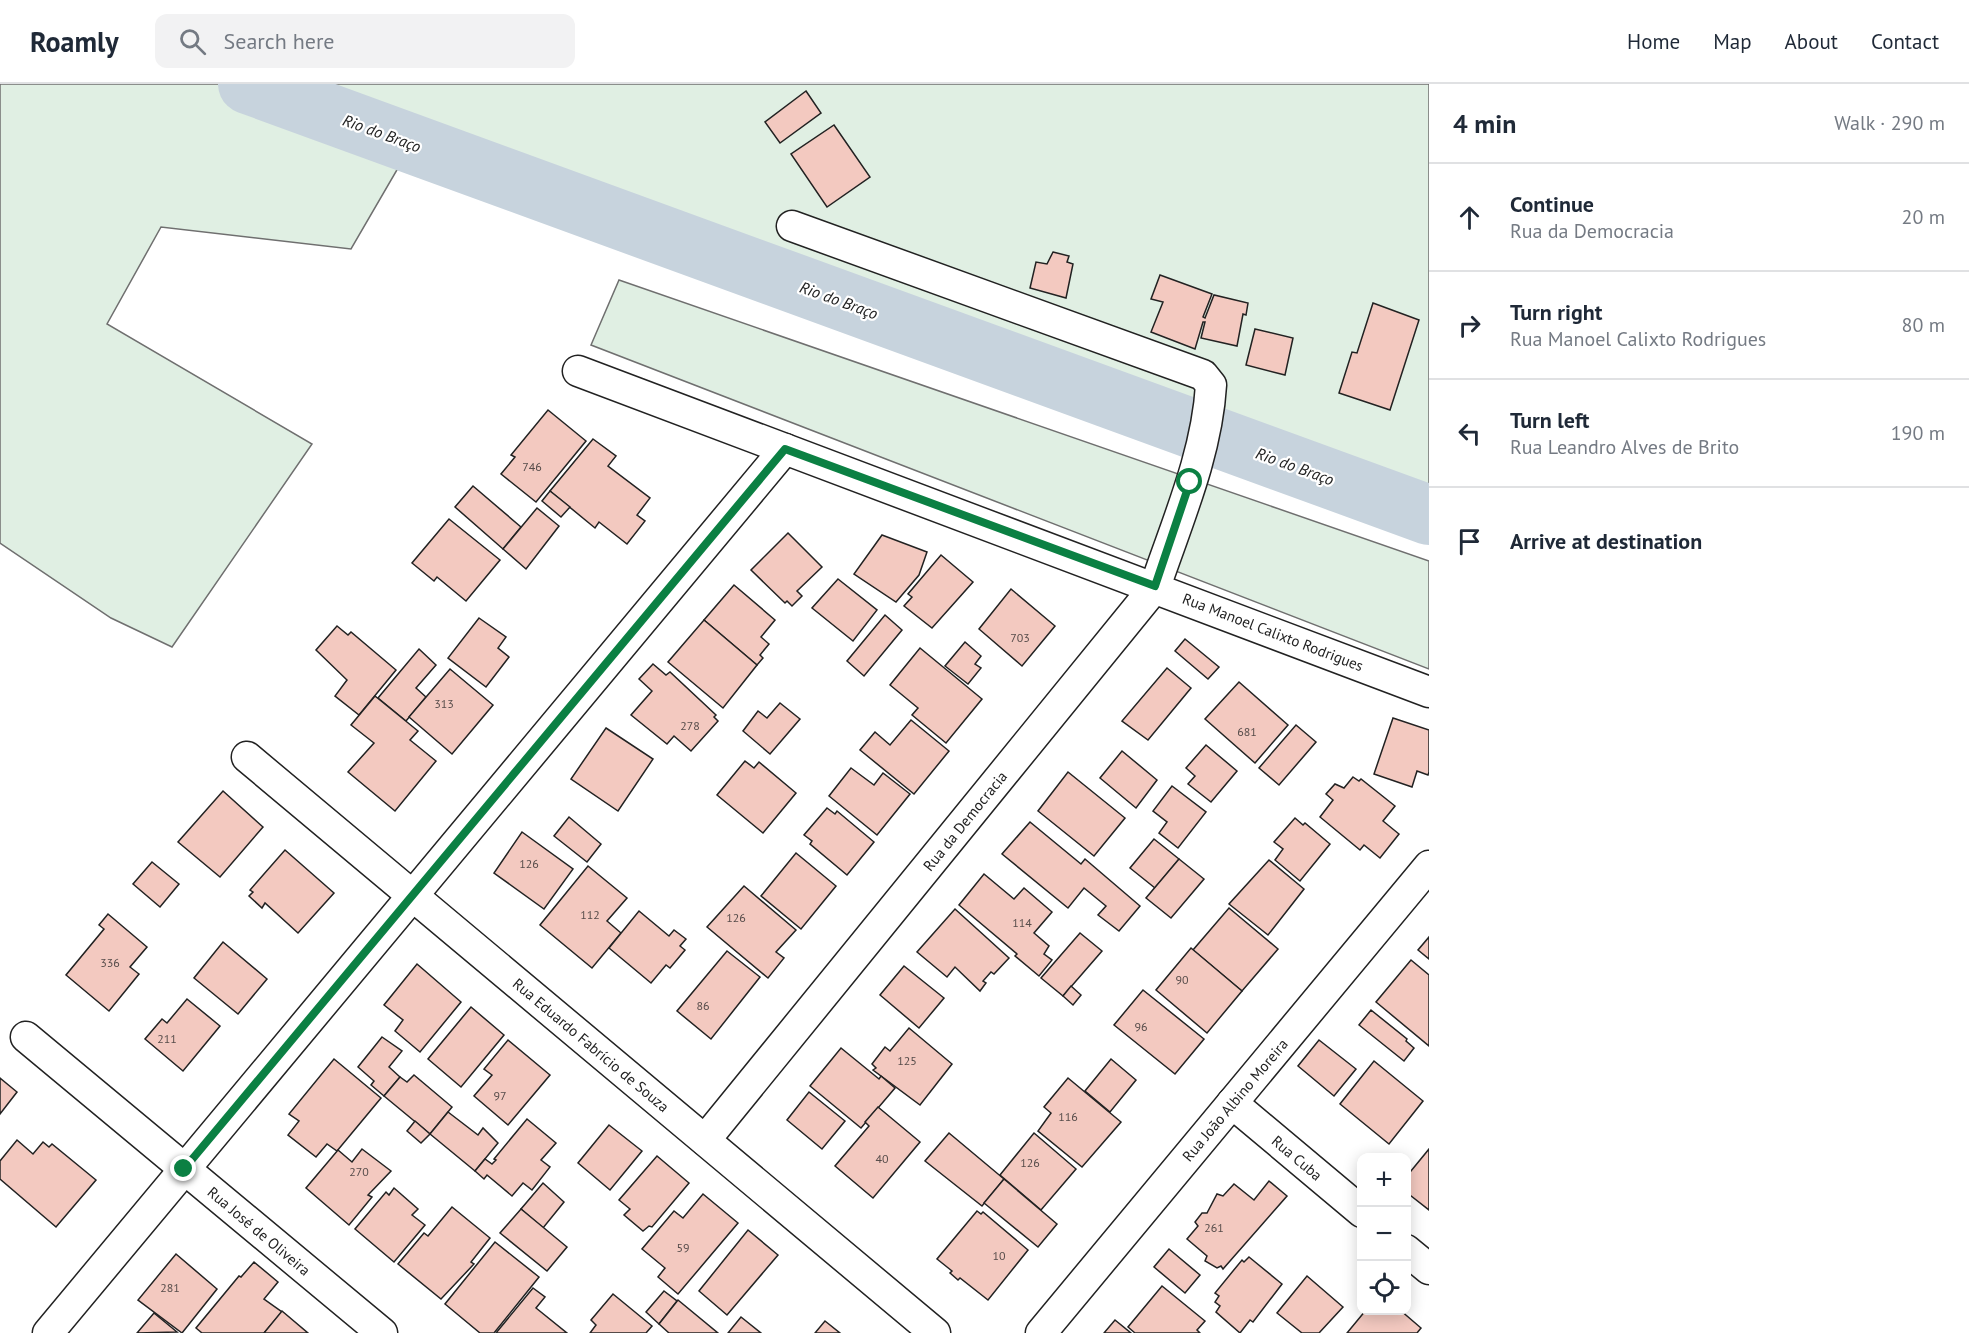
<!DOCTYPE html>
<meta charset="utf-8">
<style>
body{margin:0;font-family:"PT Sans",sans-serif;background:#f2f2f3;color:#1f2937}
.controls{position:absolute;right:18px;bottom:18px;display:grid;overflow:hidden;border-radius:12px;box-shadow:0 3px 15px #0003}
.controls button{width:54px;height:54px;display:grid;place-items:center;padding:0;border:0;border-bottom:2px solid #e0e1e3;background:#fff;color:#1f2937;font:30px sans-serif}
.stop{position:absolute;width:18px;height:18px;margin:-14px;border:4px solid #0b8043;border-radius:50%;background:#fff}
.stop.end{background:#0b8043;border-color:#fff;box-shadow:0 2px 6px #0008}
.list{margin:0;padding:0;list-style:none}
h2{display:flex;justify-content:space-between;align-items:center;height:78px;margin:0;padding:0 24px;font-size:26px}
h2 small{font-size:20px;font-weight:400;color:#747a83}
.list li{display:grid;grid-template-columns:39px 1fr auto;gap:18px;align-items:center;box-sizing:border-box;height:108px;padding:0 24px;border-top:2px solid #e0e1e3}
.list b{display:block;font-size:22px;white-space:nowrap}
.list p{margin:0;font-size:20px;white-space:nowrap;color:#747a83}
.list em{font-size:20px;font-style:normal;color:#747a83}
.icon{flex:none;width:33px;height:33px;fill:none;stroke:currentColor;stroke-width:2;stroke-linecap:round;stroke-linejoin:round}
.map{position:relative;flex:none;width:1429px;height:1249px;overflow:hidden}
header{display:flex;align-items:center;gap:36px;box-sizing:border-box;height:84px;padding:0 30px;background:#fff;border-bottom:2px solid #e0e1e3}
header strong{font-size:28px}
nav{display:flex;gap:33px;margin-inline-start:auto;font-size:21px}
.search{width:420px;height:54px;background:#f2f2f3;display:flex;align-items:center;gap:15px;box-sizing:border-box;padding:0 21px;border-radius:12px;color:#747a83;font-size:22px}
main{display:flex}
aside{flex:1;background:#fff}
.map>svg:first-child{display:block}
</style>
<header>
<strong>Roamly</strong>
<div class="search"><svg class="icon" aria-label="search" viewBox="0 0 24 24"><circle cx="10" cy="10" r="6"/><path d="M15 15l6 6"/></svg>Search here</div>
<nav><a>Home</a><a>Map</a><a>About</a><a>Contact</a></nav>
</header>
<main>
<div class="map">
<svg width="1429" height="1249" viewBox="0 0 1429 1249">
<rect width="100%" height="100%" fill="#fff"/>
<g fill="#e0efe3" stroke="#6f6f6f" stroke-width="1.5">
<path d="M0,0h1429v451l-735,-267 -289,-112 -54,93 -190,-22 -54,97 205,120 -140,203 -61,-29 -111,-75z"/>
<path d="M619,196l810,281v108l-838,-324z"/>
</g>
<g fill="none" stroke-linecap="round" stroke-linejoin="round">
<path stroke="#c7d3dd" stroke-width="60" d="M248,0l1181,431"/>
</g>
<g fill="#f3c9c0" stroke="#222" stroke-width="1.5">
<path d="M806,7l15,22 -41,30 -15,-21z"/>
<path d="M834,41l36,52 -43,30 -36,-53z"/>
<path d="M1053,168l16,4 -2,6 6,2 -7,34 -36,-10 6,-26 11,2z"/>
<path d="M1160,191l52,19 -9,23 2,1 9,-23 34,8 -2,12 -3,-1 -6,32 -36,-8 4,-16h-2l-8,27 -44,-17 12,-30 -12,-3z"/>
<path d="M1373,219l46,17 -29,90 -51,-17 13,-41 5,1z"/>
<path d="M1255,245l38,9 -8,37 -39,-10z"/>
<path d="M548,326l38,31 -50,61 -35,-28 14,-17 -4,-2z"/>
<path d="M593,355l23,17 -8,10 42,32 -13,17 8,6 -18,23 -28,-22 -4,6 -45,-37z"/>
<path d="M473,402l48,41 -18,22 -48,-42z"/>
<path d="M550,407l20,16 -9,10 -19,-16z"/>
<path d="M537,424l22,18 -33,43 -23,-20z"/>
<path d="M449,435l51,41 -34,41 -29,-24 -3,4 -22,-18z"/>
<path d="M788,449l34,34 -25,24 5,5 -10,10 -5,-5 -2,2 -34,-33z"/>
<path d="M882,451l45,17 -8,23 -23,27 -42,-28z"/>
<path d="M941,471l32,27 -41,46 -28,-22 8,-9 -4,-3z"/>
<path d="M838,495l39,31 -24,31 -41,-33z"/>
<path d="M734,501l41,35 -14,17 8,7 -9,11 3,3 -6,7 -53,-45z"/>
<path d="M1011,505l44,37 -33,40 -43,-37z"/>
<path d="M885,531l17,15 -38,46 -17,-15z"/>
<path d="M479,534l27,19 -8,11 11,9 -23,30 -38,-29z"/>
<path d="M704,536l53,45 -34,43 -55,-46z"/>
<path d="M337,542l11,9 3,-3 45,38 -37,45 -24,-19 12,-16 -31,-30z"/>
<path d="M1185,555l34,28 -11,12 -33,-28z"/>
<path d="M965,558l16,14 -6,8 6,4 -13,16 -23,-18z"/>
<path d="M920,564l62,51 -36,44 -34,-28 6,-7 -28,-23z"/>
<path d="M419,565l17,16 -20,23 10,9 -20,24 -28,-23z"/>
<path d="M653,580l13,11 4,-3 46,43 -2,2 4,4 -27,30 -17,-15 -7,8 -36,-29 21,-24 -13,-12z"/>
<path d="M1167,584l24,20 -43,52 -26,-19z"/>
<path d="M450,585l43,36 -41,49 -43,-37z"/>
<path d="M1239,598l49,43 -33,38 -50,-44z"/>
<path d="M375,612l43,35 -8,9 26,21 -41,50 -47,-39 26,-29 -23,-18z"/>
<path d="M780,619l20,16 -30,35 -27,-23 15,-20 9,7z"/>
<path d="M1393,634l36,12v42l-1,3 -11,-4 -5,16 -38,-13z"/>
<path d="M911,636l38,31 -35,43 -54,-44 15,-18 15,13z"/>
<path d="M1296,641l20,17 -37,43 -20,-17z"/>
<path d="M606,644l47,31 -35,52 -47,-32z"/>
<path d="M1206,661l31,26 -26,31 -23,-18 7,-8 -9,-8z"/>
<path d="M1122,667l35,29 -21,28 -36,-30z"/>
<path d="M745,677l9,7 5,-6 37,31 -33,40 -46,-38z"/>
<path d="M851,684l23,17 9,-12 27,21 -33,41 -48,-39z"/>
<path d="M1068,688l57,46 -31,38 -56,-45z"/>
<path d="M1353,693l6,4 2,-2 34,27 -12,15 16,13 -19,24 -16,-13 -4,5 -40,-33 13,-17 -7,-6 9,-10 9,4z"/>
<path d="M1172,702l34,26 -28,36 -19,-15 8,-11 -14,-11z"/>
<path d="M223,707l40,36 -43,50 -42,-35z"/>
<path d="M827,724l8,6 2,-3 37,31 -27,33 -37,-31 2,-3 -8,-6z"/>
<path d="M569,733l32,27 -14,18 -33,-26z"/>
<path d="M1295,734l8,7 2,-2 25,21 -30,37 -25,-21 8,-11 -9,-7z"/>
<path d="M1030,738l51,42 4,-5 55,47 -21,25 -21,-16 8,-9 -22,-18 -16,20 -66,-54z"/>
<path d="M522,748l51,37 -29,40 -50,-36z"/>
<path d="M1154,755l25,20 -24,29 -25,-20z"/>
<path d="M285,766l49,43 -36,40 -33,-30 -3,5 -13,-12 4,-4 -3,-2z"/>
<path d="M796,769l40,33 -35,43 -40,-33z"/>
<path d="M1179,775l25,20 -33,39 -25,-20z"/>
<path d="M1269,776l35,29 -36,46 -39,-31z"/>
<path d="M152,778l27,22 -19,23 -27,-23z"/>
<path d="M588,782l39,32 -20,23 14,12 -29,35 -52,-43z"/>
<path d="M984,790l30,25 10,-11 28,24 -18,21 15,13 -5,8 8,6 -13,16 -24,-20 2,-2 -58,-49z"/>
<path d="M744,802l52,44 -20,22 8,6 -16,20 -61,-51z"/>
<path d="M1229,824l49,41 -36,42 -49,-41z"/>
<path d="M955,825l54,49 -15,16 -3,-2 -8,9 3,2 -6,8 -25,-24 -8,10 -30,-25z"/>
<path d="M639,827l30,25 5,-6 12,9 -6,7 5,4 -15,18 -4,-3 -15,18 -42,-35z"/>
<path d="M108,830l39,33 -17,20 9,7 -30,37 -43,-36 38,-46 -5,-4z"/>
<path d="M1080,849l22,18 -39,45 -22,-18z"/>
<path d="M1429,853v22l-11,-9z"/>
<path d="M223,858l44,37 -29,35 -44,-36z"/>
<path d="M1191,864l51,43 -35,42 -51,-43z"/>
<path d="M727,867l33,26 -49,62 -34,-28z"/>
<path d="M1411,876l18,15v71l-53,-44z"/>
<path d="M417,880l44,38 -41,50 -25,-21 8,-11 -19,-15z"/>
<path d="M904,882l40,32 -25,30 -39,-33z"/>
<path d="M1071,902l10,9 -8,10 -10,-9z"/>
<path d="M1143,906l61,49 -29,35 -61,-49z"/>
<path d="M187,915l33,27 -37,45 -38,-32 17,-20 5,4z"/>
<path d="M471,923l33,28 -43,52 -33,-28z"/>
<path d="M1371,926l36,29 -1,2 8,7 -10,13 -45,-36z"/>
<path d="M909,944l43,36 -32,41 -47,-35 3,-2 -4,-4 13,-17 5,4z"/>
<path d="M382,953l20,14 -13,16 11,10 -16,19 -13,-11 3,-4 -16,-14z"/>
<path d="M508,956l42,35 -42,50 -34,-29 18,-21 -8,-6z"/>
<path d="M1319,956l37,29 -22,27 -36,-30z"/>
<path d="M841,964l38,31 2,-3 14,12 -34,40 -51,-42z"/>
<path d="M334,975l47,39 -44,53 -10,-7 -11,13 -28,-22 11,-14 -10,-7z"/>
<path d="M1111,975l25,21 -26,32 -25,-21z"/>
<path d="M1374,977l49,40 -34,43 -49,-40z"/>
<path d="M414,991l38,32 -22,27 -46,-38 16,-19 7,5z"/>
<path d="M0,994l17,14 -17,22z"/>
<path d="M1068,994l53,44 -39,45 -44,-36 13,-18 -7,-6z"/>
<path d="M809,1008l36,29 -23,28 -35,-29z"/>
<path d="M878,1023l42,35 -47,56 -38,-32 34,-40 -4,-4z"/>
<path d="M448,1028l30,23 5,-7 15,15 -23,28 -45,-37z"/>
<path d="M527,1035l29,24 -15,17 9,7 -18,23 -9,-7 -11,13 -25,-21 -3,4 -9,-8 10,-12 7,5 4,-4 -2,-1z"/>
<path d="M415,1037l15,13 -9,9 -14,-12z"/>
<path d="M609,1041l33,26 -32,39 -32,-27z"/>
<path d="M949,1049l55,46 -22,27 -57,-45z"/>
<path d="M1034,1049l42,36 -35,41 -41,-35z"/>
<path d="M17,1056l16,14 10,-12 6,5 3,-3 44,36 -40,47 -56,-48v-18z"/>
<path d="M362,1065l29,22 -23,24 4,2 -23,28 -43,-37 32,-38 14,12z"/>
<path d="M1429,1065v61l-23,-18v-15z"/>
<path d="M657,1072l32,27 -37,44 -3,-1 -6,5 -19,-16 6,-6 -11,-9z"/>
<path d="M1004,1095l53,45 -19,23 -54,-44z"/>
<path d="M1269,1097l18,15 -64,73 -2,-3 -4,2 -12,-7 2,-5 -20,-17 11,-13 -3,-4 7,-9h5l10,-19 6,2 11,-12 20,16z"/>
<path d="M543,1099l21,19 -21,26 -22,-19z"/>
<path d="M394,1104l24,21 -6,6 13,10 -31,37 -39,-33 31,-37 3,3z"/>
<path d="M703,1110l35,29 -60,71 -20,-17 7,-9 -23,-19 32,-38 9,7z"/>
<path d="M452,1123l38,31 -19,24 3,2 -33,35 -43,-35 26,-31 4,3z"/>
<path d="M521,1125l46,38 -20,24 -47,-38z"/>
<path d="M977,1127l4,3 2,-2 45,38 -40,50 -28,-22 -2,2 -8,-7 2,-2 -15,-12z"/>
<path d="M748,1146l30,25 -51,60 -28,-24z"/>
<path d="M495,1158l44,35 -45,56h-14l-35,-29z"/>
<path d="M1169,1165l31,26 -15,18 -31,-26z"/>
<path d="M176,1170l41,35 -35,44 -44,-33z"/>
<path d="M1249,1173l33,27 -29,38 -3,-2 -10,13 -24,-21 4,-6 -5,-4 4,-6 -4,-3 27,-33 2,2z"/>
<path d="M254,1178l24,20 -14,17 18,13 -18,21h-62l-6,-5 43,-52 2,1z"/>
<path d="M1307,1192l36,31 -24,26h-17l-25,-20z"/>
<path d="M1162,1202l43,35 -8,9 3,3h-65l-7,-6z"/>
<path d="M533,1204l12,9 -9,11 31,25h-71z"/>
<path d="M664,1207l13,10 -18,23 -13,-12z"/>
<path d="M613,1210l39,32 -6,7h-56l6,-8 -5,-5z"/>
<path d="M678,1216l40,33h-49l-10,-9z"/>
<path d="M1366,1226h34l21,18 -4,5h-70z"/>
<path d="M282,1227l26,22h-44z"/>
<path d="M154,1229l23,19 -40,1z"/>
<path d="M741,1233l20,16h-33z"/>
<path d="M1115,1236l16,13h-27z"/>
<path d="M825,1237l15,12h-25z"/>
</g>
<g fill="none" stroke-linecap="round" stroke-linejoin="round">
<g stroke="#222" stroke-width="33">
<g id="minor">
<path d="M578,287l851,321"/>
<path d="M247,673l688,576"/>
<path d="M26,953l356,296"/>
<path d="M1232,1019l130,109"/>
<path d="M705,1056l450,-553c22,-65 52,-133 56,-202l-8,-10 -411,-149"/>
<path d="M1406,1166l23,19"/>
<path d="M48,1249l737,-884"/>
<path d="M1041,1249l388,-467"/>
</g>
</g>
<use href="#minor" stroke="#fff" stroke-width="30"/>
</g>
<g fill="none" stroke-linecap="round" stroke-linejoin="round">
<path stroke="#0b8043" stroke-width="8" d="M184,1085l601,-720 370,137 35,-104"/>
</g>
<g text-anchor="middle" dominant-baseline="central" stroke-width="4.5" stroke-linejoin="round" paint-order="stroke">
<g font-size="12" fill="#564c4a">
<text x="532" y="382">746</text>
<text x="1020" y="553">703</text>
<text x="444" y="619">313</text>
<text x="690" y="641">278</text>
<text x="1247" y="647">681</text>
<text x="529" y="779">126</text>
<text x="590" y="830">112</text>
<text x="736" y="833">126</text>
<text x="1022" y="838">114</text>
<text x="110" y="878">336</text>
<text x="1182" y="895">90</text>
<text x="703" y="921">86</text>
<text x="1141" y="942">96</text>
<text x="167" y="954">211</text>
<text x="907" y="976">125</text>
<text x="500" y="1011">97</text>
<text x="1068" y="1032">116</text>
<text x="882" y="1074">40</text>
<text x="1030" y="1078">126</text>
<text x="359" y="1087">270</text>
<text x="1214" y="1143">261</text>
<text x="683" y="1163">59</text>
<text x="999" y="1171">10</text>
<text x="170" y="1203">281</text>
</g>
<g font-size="15" fill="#222" stroke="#fff">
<text transform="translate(1273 548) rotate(21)">Rua Manoel Calixto Rodrigues</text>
<text transform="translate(965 737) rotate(-51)">Rua da Democracia</text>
<text transform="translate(591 961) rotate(40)">Rua Eduardo Fabrício de Souza</text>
<text transform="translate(1235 1016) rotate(-50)">Rua João Albino Moreira</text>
<text transform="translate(1297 1074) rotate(40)">Rua Cuba</text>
<text transform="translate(259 1147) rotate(40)">Rua José de Oliveira</text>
</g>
<g font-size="16" font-style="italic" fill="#222" stroke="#fff">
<text transform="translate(382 49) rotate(20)">Rio do Braço</text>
<text transform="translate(839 216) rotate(20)">Rio do Braço</text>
<text transform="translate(1295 382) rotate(20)">Rio do Braço</text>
</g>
</g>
</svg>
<div class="controls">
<button>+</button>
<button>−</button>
<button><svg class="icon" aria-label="locate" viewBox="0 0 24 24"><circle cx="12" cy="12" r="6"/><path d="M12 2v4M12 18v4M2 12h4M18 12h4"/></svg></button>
</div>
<div class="stop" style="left:1190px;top:398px"></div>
<div class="stop end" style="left:184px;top:1085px"></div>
</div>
<aside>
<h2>4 min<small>Walk · 290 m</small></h2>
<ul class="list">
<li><svg class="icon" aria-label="ahead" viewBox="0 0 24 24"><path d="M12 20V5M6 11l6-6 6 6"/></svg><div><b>Continue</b><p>Rua da Democracia</p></div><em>20 m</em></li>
<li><svg class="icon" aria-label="right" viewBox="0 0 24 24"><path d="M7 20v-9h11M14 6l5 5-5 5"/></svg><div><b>Turn right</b><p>Rua Manoel Calixto Rodrigues</p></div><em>80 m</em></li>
<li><svg class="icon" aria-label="left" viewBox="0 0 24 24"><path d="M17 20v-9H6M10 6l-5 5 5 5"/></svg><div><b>Turn left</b><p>Rua Leandro Alves de Brito</p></div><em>190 m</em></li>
<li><svg class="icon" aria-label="arrive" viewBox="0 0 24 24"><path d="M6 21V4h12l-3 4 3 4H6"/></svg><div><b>Arrive at destination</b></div></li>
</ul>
</aside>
</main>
